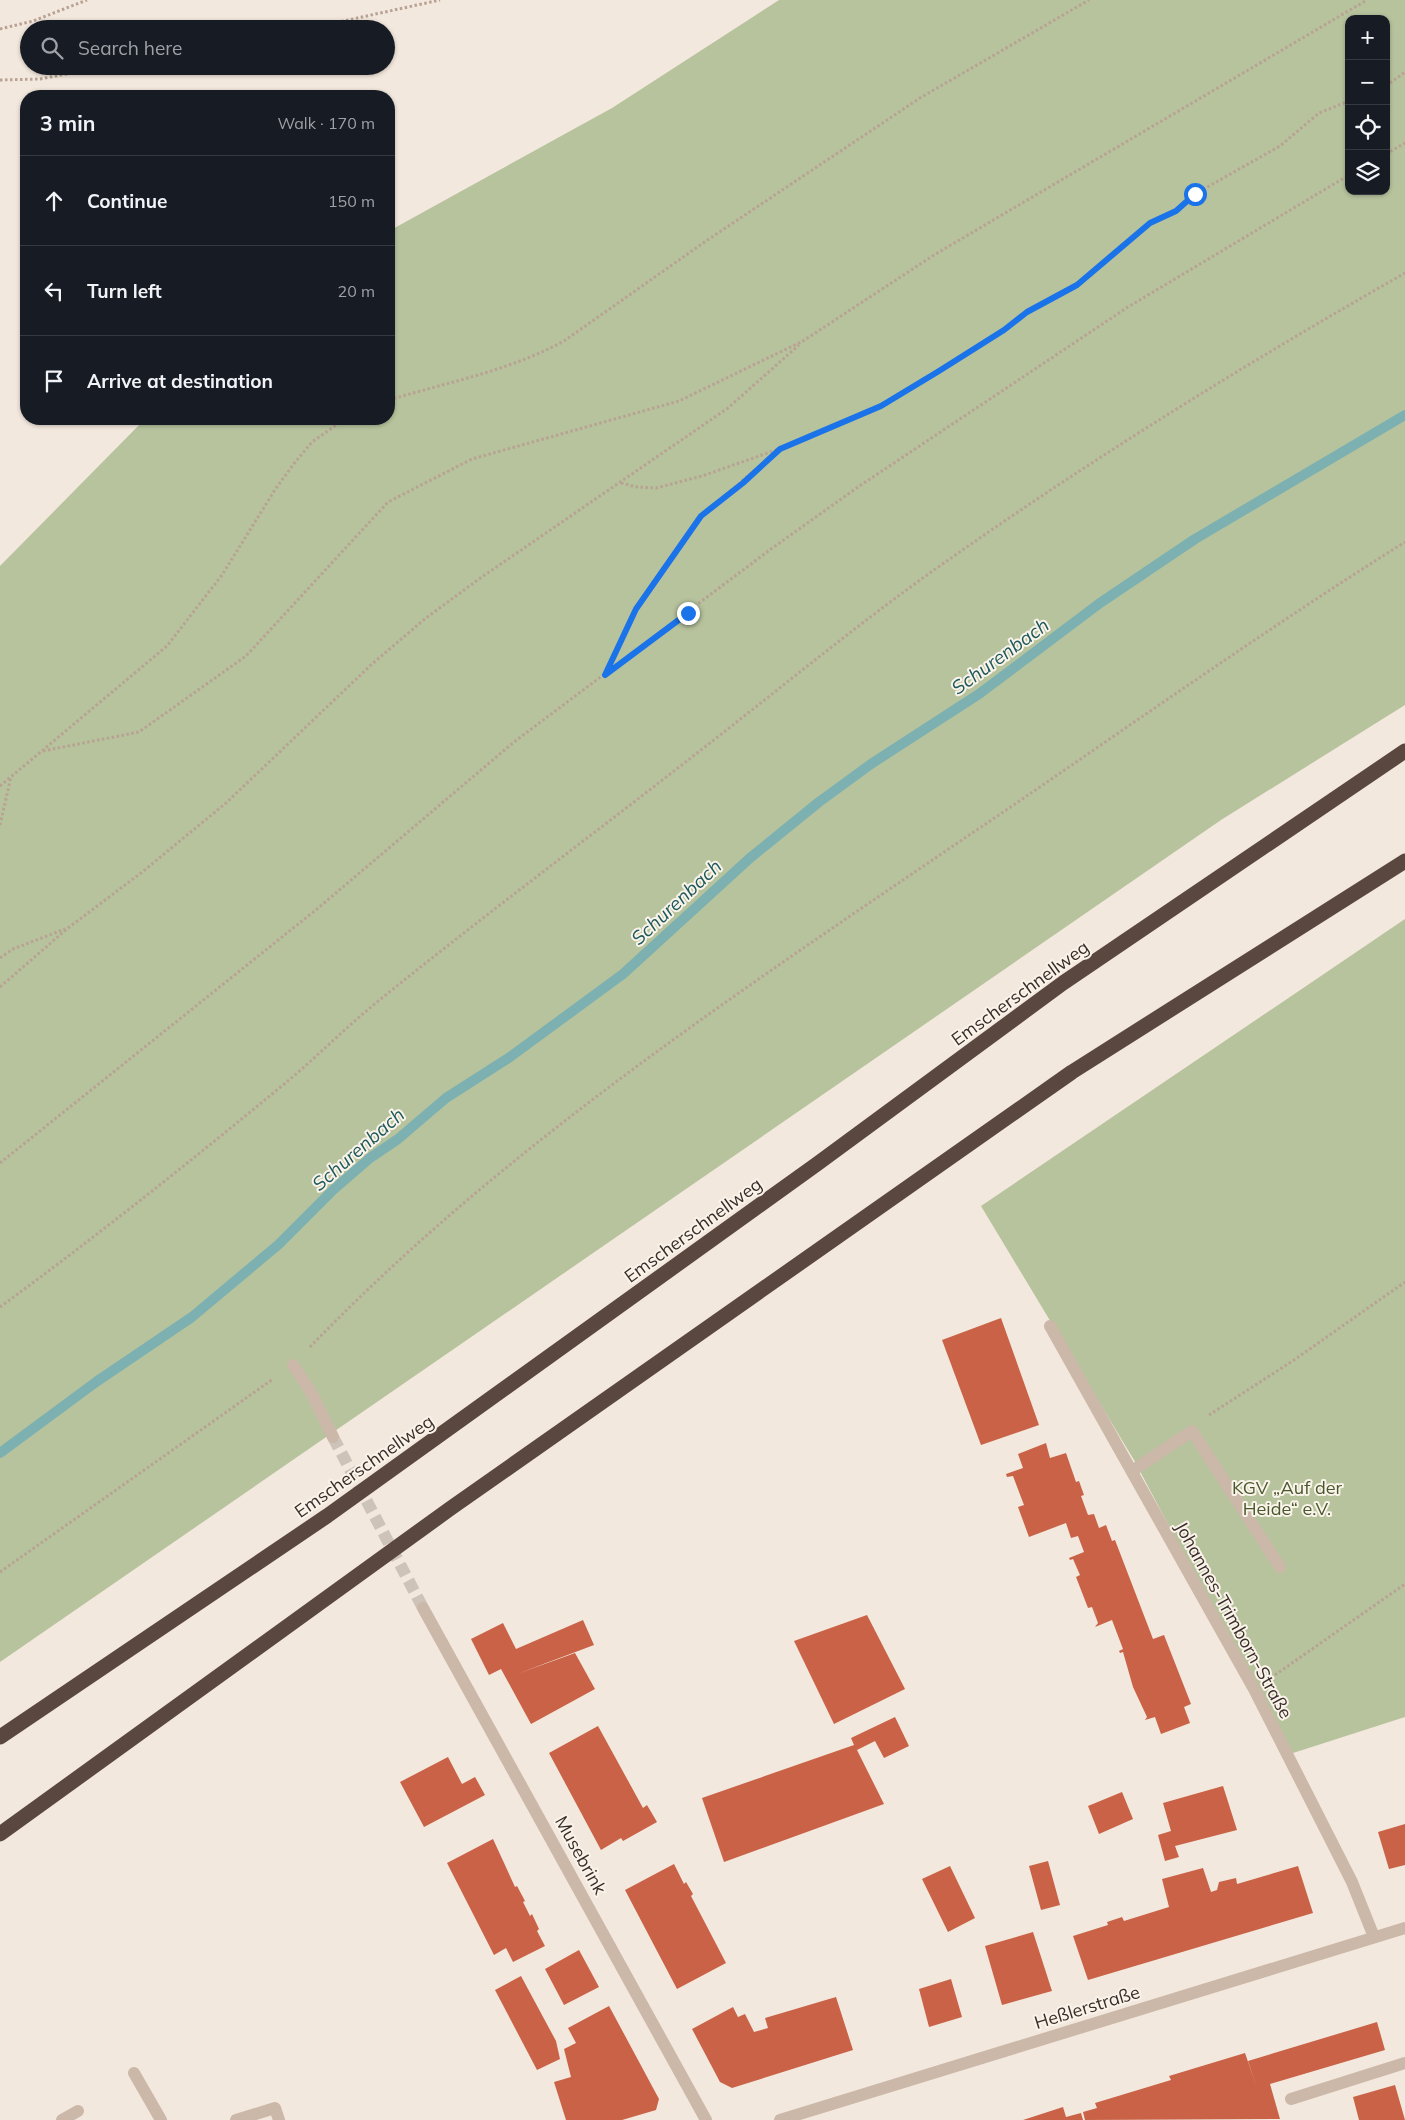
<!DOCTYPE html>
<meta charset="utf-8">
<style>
body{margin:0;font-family:Mulish,sans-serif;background:#242831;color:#f1f3f6}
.controls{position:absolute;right:15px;top:15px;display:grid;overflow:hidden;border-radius:10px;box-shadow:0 1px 4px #0004}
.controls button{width:45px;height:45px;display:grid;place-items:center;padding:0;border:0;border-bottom:1px solid #363941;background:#171b24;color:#f1f3f6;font:25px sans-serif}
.stop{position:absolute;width:15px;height:15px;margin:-11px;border:4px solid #1a73e8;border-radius:50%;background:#fff}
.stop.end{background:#1a73e8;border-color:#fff;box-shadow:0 1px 5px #0008}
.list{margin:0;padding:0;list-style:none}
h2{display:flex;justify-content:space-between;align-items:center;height:65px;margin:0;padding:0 20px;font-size:21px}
h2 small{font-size:16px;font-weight:400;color:#9ea1a6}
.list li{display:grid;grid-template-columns:32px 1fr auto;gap:15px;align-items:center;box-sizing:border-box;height:90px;padding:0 20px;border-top:1px solid #363941}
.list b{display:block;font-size:19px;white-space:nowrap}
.list em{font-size:16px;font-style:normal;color:#9ea1a6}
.icon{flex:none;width:28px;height:28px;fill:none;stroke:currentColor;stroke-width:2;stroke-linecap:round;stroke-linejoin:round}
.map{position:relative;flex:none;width:1405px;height:2120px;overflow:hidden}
.search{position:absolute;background:#171b24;box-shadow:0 1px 4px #0004;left:20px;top:20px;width:375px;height:55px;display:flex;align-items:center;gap:12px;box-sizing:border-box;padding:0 18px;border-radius:28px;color:#9ea1a6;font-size:19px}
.panel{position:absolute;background:#171b24;box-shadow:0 1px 4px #0004;left:20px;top:90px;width:375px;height:335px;border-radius:20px}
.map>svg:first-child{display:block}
</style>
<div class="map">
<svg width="1405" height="2120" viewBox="0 0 1405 2120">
<rect width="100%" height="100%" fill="#f3e8dd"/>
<g fill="#b7c39d" fill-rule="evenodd">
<path d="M779,0h626v705l-184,115 -1221,842v-1096l145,-147h244v-188l223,-123zM1349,19h37v172h-37z"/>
<path d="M1405,919v798l-115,37 -156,-294 -153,-254z"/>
</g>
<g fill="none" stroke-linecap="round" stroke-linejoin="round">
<path stroke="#7cb0b1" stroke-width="10" d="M0,1453l96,-71 96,-65 86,-72 55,-55 37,-32 28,-19 48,-41 64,-41 113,-83 127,-116 69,-56 52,-38 108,-70 121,-91 95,-64 210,-124"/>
</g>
<g fill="#c96246">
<path d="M1001,1318l38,107 -58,20 -39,-105z"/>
<path d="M1046,1443l4,15 16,-5 10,29 3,-1 5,14 -3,1 7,19 6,-1 5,14 7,-3 6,16 3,-1 38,99 11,-4 27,69 -7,3 6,16 -29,11 -6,-17 -10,3 2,-3 -14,-30 -10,-35 -3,1 -1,-2 4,-2 -11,-29 -17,7 3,-4 -6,-16 -4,1 -12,-31 4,-2 -7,-16 -3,1 -1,-2 15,-6 -6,-16 -7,2 -5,-15 -37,14 -11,-30 6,-2 -11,-29 -6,1 -1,-3 17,-6 -5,-14z"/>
<path d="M867,1615l38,74 -71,35 -40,-83z"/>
<path d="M583,1620l11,25 -77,29 58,-21 20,36 -64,35 -30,-55 -12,6 -18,-36 32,-16 13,26z"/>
<path d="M895,1717l14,29 -25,12 -9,-17 -18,9 27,54 -160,58 -22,-64 152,-53 -3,-7z"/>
<path d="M598,1726l45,82 4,-3 10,17 -34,19 -2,-3 -20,12 -52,-97z"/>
<path d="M448,1757l14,27 13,-7 10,18 -61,32 -24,-45z"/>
<path d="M1223,1786l14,44 -62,16 4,11 -14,4 -7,-26 13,-4 -8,-28z"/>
<path d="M1122,1792l11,27 -34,15 -11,-28z"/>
<path d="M1405,1824v41l-16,4 -11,-37z"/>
<path d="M493,1839l22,48 2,-1 8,15 -2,1 7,14 2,-2 7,15 -2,2 8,15 -32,16 -7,-14 -12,7 -47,-92z"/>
<path d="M1048,1861l12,44 -19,5 -12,-44z"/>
<path d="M674,1864l10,20 2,-2 7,12 -2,2 35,67 -49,26 -52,-99z"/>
<path d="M950,1866l25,52 -27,14 -26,-53z"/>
<path d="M1298,1866l15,47 -225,67 -15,-44 35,-11 -1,-3 15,-5 2,4 45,-14 -7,-28 41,-11 8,24 6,-2 2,-8 17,-4 1,6z"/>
<path d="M1033,1932l19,59 -50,14 -17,-59z"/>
<path d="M579,1950l20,37 -35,18 -19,-36z"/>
<path d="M521,1976l35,65 4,18 -23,11 -42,-80z"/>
<path d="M951,1979l11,38 -33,10 -10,-38z"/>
<path d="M836,1997l17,53 -121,38 -12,-6 -28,-53 41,-22 5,10 7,-3 9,18 14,-4 -3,-10z"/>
<path d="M609,2006l50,93 -3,11 -34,10h-56l-12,-38 17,-5 -7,-28 12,-6 -8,-15z"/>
<path d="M1377,2022l8,28 -115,34 10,35 -195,1 -2,-8 14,-4 -2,-5 76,-23 -2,-4 76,-23 12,35 -9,-27z"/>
<path d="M1395,2085l10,35h-46l-6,-23z"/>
<path d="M1063,2107l3,10 15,-4 2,7h-60z"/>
</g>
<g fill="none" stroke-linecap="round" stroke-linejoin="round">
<path stroke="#cec3b9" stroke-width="12" stroke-dasharray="12 6" stroke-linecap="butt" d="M333,1437l90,171"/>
<g stroke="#b8a293" stroke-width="3" stroke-dasharray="2.5 2.5" stroke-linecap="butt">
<path d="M0,29l33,-8 54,-21"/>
<path d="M307,29l133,-29"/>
<path d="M0,80l40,-1 69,-13"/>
<path d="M1386,86l19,-14"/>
<path d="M1386,154l19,-11"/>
<path d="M389,400c59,-18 120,-29 175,-59l142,-100 214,-143 169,-98"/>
<path d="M621,483l16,4 19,1 46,-12 77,-27 102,-44 123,-75 23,-18 50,-27 73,-62 26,-12 19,-17 85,-48 39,-33 30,-12"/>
<path d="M605,675l31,-66 65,-93 76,-65"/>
<path d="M43,751l96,-19 107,-76 142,-154 84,-43 207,-58 124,-60 131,-86 433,-255"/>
<path d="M0,786l167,-140 55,-71 54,-87 20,-27 16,-19 33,-23"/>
<path d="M0,825l11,-48"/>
<path d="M0,958l13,-9 52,-20"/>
<path d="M0,987l68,-59 73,-55 85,-70 146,-139 54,-46 53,-39 249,-171 71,-63"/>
<path d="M0,1163l317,-254 197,-167 257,-193 87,-62 270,-180 221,-132"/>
<path d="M0,1307c97,-71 191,-146 283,-222 34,-28 65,-60 99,-87 105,-85 213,-165 319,-248 81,-63 159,-128 243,-187 149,-105 303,-200 461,-290"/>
<path d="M310,1347c190,-197 421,-350 646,-503 150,-101 296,-206 449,-302"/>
<path d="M1209,1415l85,-55 111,-78"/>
<path d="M0,1572l273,-193"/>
<path d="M1275,1675l130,-91"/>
</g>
<g stroke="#ccb8a9" stroke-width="12">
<path d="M1050,1326l204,363 98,193 22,55"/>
<path d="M293,1365l18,27 22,45"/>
<path d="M1132,1471l60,-40 88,136"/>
<path d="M423,1608l283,512"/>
<path d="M134,2073l27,47"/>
<path d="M1291,2099l114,-36"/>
<path d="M62,2120l16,-9"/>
<path d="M236,2120l39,-12 4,12"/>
<path d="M780,2120l625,-192"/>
</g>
<g stroke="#5a4740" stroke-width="15">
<path d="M0,1737l327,-221 490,-352 246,-181 342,-232"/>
<path d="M0,1834l451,-326 621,-436 333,-211"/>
</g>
</g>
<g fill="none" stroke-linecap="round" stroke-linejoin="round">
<path stroke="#1a73e8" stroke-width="6" d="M688,613l-83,62 31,-66 65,-93 42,-33 37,-34 101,-43 58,-35 65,-41 23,-18 50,-27 73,-62 26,-12 19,-17"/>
</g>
<g text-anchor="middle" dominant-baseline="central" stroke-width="4" stroke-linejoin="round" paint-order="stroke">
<g font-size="18" fill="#392d29" stroke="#faf3ea">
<text transform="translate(1020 993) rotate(-36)">Emscherschnellweg</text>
<text transform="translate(693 1230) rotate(-36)">Emscherschnellweg</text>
<text transform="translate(364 1466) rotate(-35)">Emscherschnellweg</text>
<text transform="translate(1234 1620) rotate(61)">Johannes-Trimborn-Straße</text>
<text transform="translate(581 1855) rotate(61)">Musebrink</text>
<text transform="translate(1087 2007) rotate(-17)">Heßlerstraße</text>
</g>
<g font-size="18" fill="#49582c" stroke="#faf3ea">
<text x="1287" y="1487">KGV „Auf der<tspan x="1287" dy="21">Heide“ e.V.</tspan></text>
</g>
<g font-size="19" font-style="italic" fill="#1d595b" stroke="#faf3ea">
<text transform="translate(1000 656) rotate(-36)">Schurenbach</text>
<text transform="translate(676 902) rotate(-43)">Schurenbach</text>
<text transform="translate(358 1149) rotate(-41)">Schurenbach</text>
</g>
</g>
</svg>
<div class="controls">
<button>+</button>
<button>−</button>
<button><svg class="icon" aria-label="locate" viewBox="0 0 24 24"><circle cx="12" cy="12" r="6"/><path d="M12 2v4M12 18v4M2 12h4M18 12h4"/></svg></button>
<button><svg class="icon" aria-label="layers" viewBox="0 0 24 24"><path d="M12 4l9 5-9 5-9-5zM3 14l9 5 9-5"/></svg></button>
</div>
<div class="stop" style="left:1195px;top:194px"></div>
<div class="stop end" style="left:688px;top:613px"></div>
<div class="search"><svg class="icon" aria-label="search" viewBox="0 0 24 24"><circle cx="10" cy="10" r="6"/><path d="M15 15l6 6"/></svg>Search here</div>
<section class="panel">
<h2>3 min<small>Walk · 170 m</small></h2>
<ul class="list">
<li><svg class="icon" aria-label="ahead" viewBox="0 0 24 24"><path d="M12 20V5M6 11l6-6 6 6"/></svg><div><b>Continue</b></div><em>150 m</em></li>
<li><svg class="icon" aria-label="left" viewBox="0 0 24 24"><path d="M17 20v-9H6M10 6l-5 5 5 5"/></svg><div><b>Turn left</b></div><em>20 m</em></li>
<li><svg class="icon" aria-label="arrive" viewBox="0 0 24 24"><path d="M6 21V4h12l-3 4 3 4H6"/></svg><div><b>Arrive at destination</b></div></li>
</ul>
</section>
</div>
